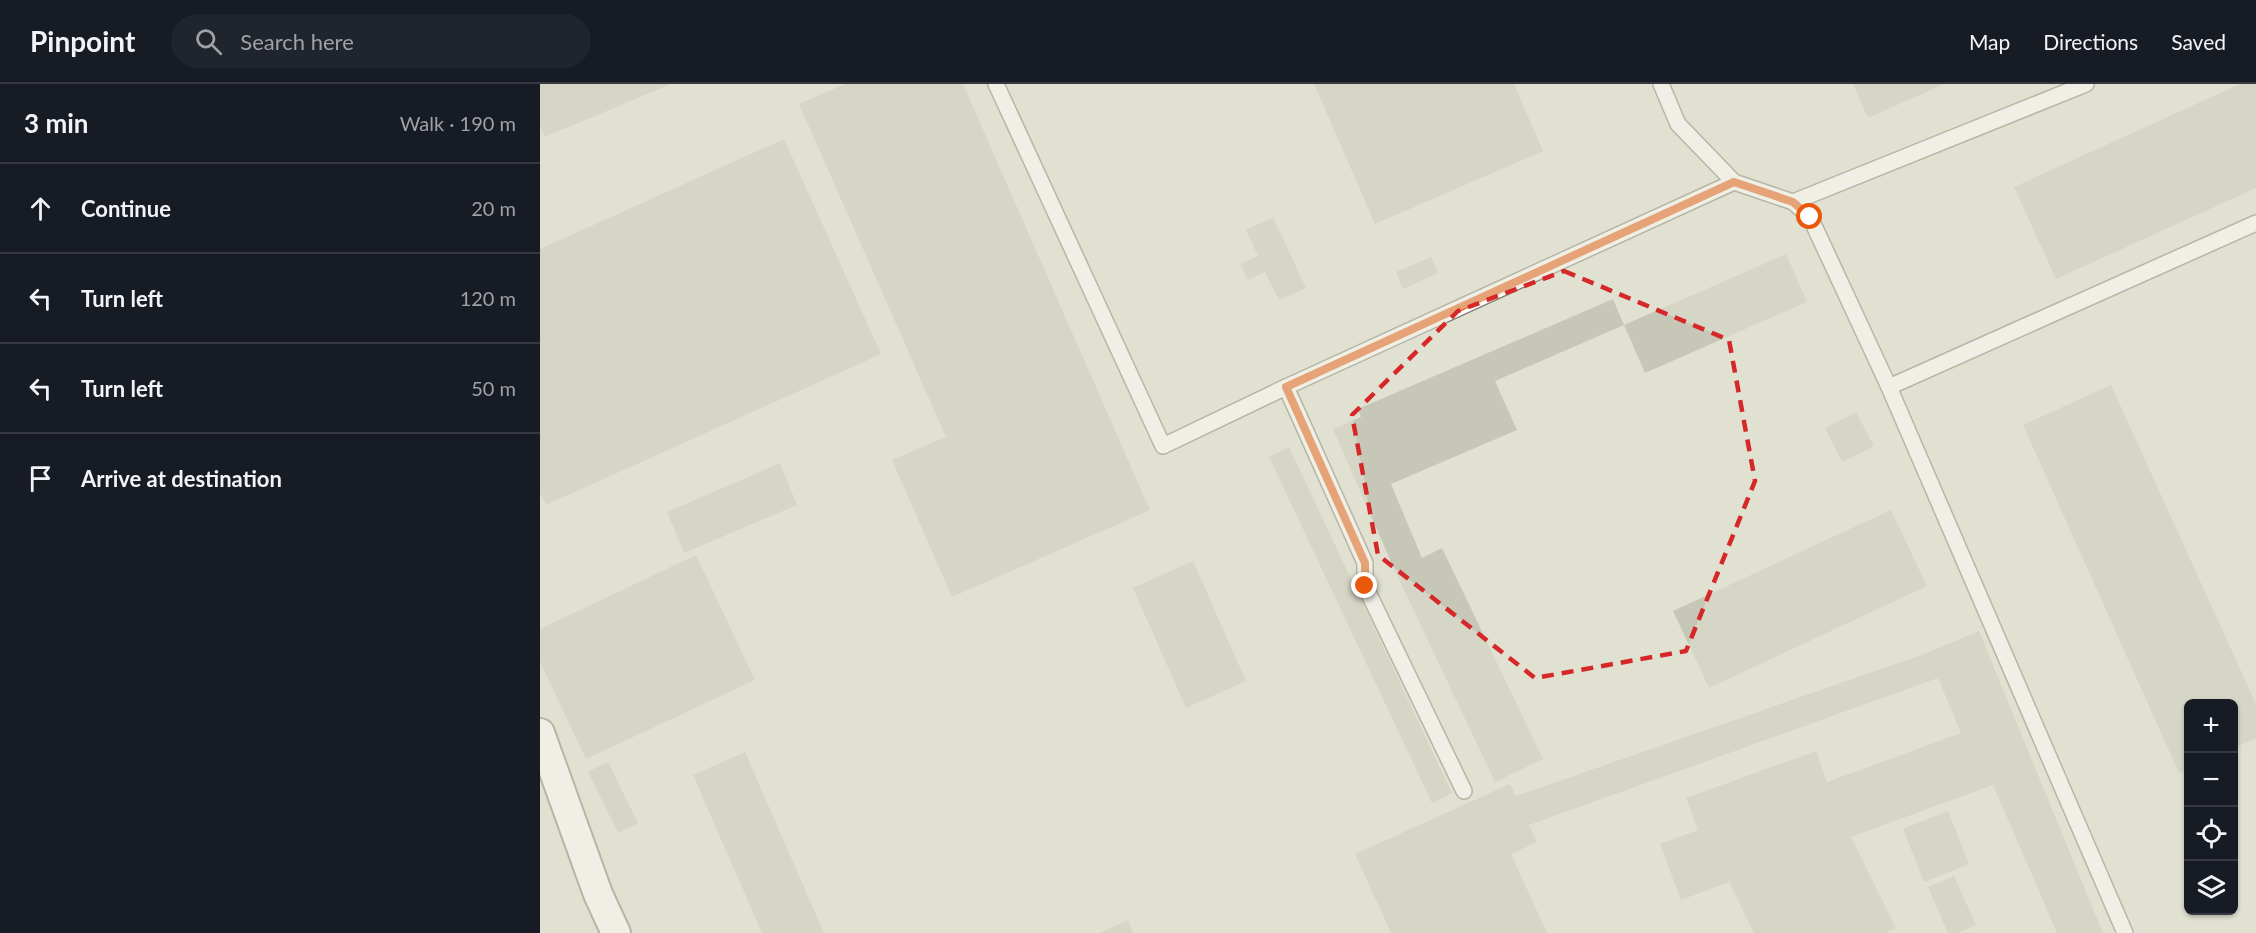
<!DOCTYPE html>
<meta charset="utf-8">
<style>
body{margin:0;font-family:Lato,sans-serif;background:#20242c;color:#f1f3f6}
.controls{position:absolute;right:18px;bottom:18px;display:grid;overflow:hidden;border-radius:9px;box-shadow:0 2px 4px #0004}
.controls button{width:54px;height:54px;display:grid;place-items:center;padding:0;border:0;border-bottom:2px solid #363941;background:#171b24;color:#f1f3f6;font:30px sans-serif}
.stop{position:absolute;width:18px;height:18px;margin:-14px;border:4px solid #ea580c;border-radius:50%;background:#fff}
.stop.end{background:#ea580c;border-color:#fff;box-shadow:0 2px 6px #0008}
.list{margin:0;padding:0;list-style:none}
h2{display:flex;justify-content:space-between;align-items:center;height:78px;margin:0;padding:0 24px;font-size:26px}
h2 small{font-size:20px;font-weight:400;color:#9ea1a6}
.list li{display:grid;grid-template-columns:39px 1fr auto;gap:18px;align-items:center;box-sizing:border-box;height:90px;padding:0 24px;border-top:2px solid #363941}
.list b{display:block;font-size:22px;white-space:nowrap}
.list em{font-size:20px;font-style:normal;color:#9ea1a6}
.icon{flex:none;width:33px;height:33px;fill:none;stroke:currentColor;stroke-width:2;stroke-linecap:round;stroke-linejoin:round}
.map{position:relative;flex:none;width:1716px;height:849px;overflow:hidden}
header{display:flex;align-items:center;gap:36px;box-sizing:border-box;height:84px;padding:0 30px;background:#171b24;border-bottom:2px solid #363941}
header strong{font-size:28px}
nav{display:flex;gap:33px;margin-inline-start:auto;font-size:21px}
.search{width:420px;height:54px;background:#20242c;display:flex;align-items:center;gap:15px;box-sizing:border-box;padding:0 21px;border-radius:33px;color:#9ea1a6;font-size:22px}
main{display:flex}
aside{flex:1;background:#171b24}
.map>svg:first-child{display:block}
</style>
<header>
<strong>Pinpoint</strong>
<div class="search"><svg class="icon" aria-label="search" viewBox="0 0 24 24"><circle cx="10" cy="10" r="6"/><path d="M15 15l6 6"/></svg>Search here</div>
<nav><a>Map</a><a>Directions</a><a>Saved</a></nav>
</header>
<main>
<aside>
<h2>3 min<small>Walk · 190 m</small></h2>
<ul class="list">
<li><svg class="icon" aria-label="ahead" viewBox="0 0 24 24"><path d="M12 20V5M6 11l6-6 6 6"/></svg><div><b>Continue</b></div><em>20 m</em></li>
<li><svg class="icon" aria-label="left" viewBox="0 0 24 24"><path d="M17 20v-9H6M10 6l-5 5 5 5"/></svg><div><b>Turn left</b></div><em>120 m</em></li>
<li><svg class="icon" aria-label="left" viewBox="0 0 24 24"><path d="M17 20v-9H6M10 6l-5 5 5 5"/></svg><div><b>Turn left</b></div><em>50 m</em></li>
<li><svg class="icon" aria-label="arrive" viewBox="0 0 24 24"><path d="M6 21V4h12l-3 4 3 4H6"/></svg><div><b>Arrive at destination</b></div></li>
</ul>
</aside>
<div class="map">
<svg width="1716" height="849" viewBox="0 0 1716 849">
<rect width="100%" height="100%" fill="#e1e1d2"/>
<g fill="#c6c7b7">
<path d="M0,0h131l-126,53 -5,-11z"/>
<path d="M305,0h118l187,426 -198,87 -60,-137 54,-23 -147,-333z"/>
<path d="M774,0h200l29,67 -168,73z"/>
<path d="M1313,0h91l-76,34z"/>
<path d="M1700,0h16v104l-200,91 -42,-92z"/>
<path d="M244,55l97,215 -335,151 -6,-12v-244z"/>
<path d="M733,133l33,71 -27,12 -14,-28 -17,8 -8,-16 18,-8 -12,-26z"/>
<path d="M1246,170l21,48 -162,71 -21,-48z"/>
<path d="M891,173l7,16 -35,16 -7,-17z"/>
<path d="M1073,215l11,26 -129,56 22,49 -126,54 31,74 20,-10 101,211 -48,23 -100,-211 -62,-142 28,-12 -3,-8z"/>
<path d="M1571,301l145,319v34l-22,10v-44h-46v64l-9,5 -156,-348z"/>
<path d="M1316,328l18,34 -32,16 -17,-34z"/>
<path d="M749,363l163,346 -20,10 -163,-346z"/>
<path d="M240,379l17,42 -113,48 -17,-41z"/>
<path d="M1351,426l36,76 -218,102 -36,-77z"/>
<path d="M156,471l59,125 -169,79 -46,-97v-33z"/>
<path d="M653,477l53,120 -60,27 -53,-120z"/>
<path d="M1439,547l124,302h-46l-64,-148 -142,52 45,91 -11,5h-131l-25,-51 -48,18 -21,-56 38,-14 -12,-32 130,-47 11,31 134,-49 -23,-55 -409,147 8,17 -26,12 36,79h-156l-36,-79 155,-70 6,12 411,-143z"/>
<path d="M205,668l79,181h-62l-69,-158z"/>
<path d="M68,678l30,61 -20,10 -30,-61z"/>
<path d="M1408,727l21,53 -45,18 -21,-53z"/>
<path d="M1414,792l22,49 -18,8h-10l-20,-46z"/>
<path d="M588,836l5,13h-33z"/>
</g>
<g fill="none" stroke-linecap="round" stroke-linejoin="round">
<g stroke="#808072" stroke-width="18">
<g id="service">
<path d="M456,0l167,362 123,-59 448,-205"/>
<path d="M1121,0l17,40 56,58 59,20 17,15 79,170 236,546"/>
<path d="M1253,118l293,-118"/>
<path d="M746,303l79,176v23l99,205"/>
<path d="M1349,303l367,-164"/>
</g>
</g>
<g stroke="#808072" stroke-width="32">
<path id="minor" d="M0,649l58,161 18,39"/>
</g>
<use href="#service" stroke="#fff" stroke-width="15"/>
<use href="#minor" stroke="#fff" stroke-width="28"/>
</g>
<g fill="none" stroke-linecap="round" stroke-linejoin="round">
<path stroke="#ea580c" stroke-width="8" d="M825,502v-23l-79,-176 448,-205 59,20 17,15"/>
</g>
<path d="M0 0H1716V849H0ZM1024,187l165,69 26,141 -69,170 -151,27 -157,-123 -26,-140 106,-104z" fill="#e1e1d2" fill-opacity=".55" fill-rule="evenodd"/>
<path fill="none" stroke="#d62828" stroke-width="4.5" stroke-dasharray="12 8" stroke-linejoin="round" d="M1024,187l165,69 26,141 -69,170 -151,27 -157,-123 -26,-140 106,-104z"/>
</svg>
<div class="controls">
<button>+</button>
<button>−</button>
<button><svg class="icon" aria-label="locate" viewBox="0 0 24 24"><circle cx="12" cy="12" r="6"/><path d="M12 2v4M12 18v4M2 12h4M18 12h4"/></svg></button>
<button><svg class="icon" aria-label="layers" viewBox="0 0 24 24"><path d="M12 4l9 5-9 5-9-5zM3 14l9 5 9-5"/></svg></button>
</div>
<div class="stop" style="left:1270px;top:133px"></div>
<div class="stop end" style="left:825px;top:502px"></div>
</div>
</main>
